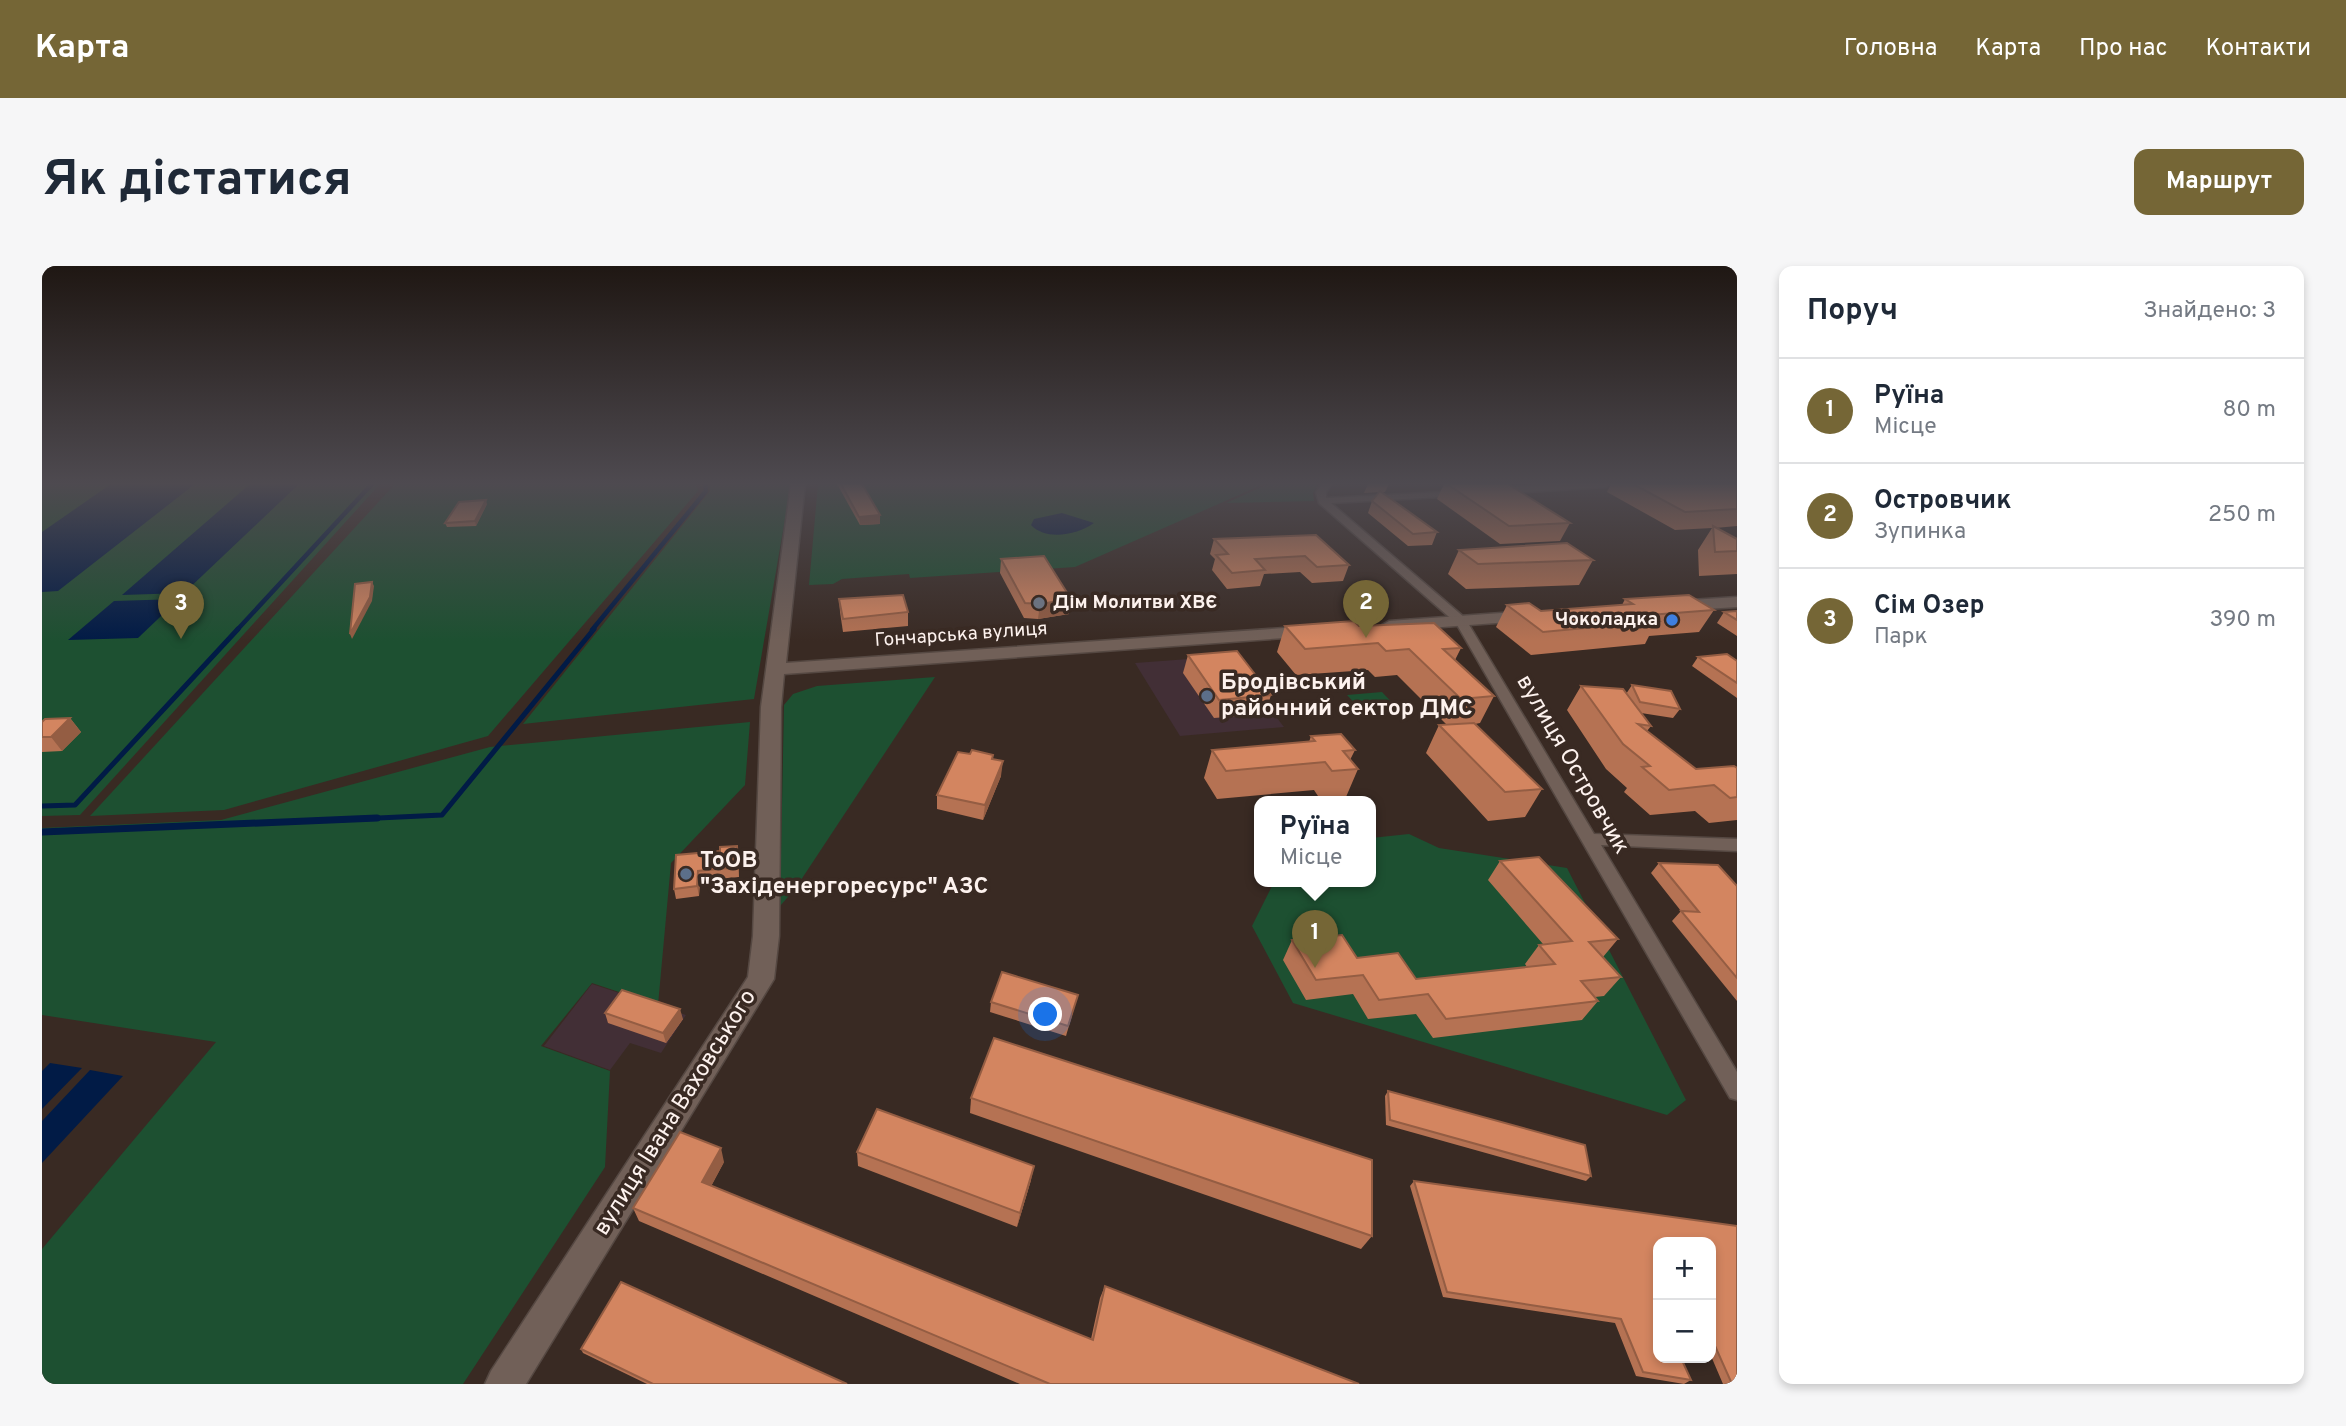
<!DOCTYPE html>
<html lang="uk">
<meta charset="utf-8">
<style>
body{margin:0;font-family:Overpass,sans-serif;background:#f6f6f7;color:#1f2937}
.controls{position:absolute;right:21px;bottom:21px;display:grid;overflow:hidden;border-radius:14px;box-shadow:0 4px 10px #0003}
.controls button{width:63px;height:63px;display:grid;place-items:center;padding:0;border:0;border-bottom:2px solid #e0e1e3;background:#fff;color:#1f2937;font:35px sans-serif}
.you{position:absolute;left:1004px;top:749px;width:24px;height:24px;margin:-18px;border:5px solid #fff;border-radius:50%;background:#1a73e8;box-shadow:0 0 0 10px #1a73e833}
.badge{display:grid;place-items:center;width:46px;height:46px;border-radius:50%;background:#756636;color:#fff;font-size:23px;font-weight:700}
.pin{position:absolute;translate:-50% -58px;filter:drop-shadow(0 2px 4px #0008)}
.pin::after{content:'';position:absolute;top:37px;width:24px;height:21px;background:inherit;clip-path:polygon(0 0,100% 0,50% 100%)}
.popup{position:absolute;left:1212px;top:530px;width:122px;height:91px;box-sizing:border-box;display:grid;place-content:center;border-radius:14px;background:#fff;filter:drop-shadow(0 2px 5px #0005);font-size:23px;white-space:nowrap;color:#747a83}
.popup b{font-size:26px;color:#1f2937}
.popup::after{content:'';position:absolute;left:50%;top:100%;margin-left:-14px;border:14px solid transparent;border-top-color:#fff}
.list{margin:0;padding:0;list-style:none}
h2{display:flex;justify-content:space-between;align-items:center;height:91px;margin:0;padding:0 28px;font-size:30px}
h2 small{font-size:23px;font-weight:400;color:#747a83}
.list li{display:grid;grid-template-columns:46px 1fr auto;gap:21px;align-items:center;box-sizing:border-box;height:105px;padding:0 28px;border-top:2px solid #e0e1e3}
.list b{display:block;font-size:26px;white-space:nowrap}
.list p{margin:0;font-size:23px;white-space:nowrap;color:#747a83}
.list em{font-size:23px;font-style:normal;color:#747a83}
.map{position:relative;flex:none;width:1695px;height:1118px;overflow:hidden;border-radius:14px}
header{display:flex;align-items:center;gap:42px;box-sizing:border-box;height:98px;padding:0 35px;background:#756636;color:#fff}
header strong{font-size:33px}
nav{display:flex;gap:38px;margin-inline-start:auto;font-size:24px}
.intro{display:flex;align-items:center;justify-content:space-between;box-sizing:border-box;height:168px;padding:0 42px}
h1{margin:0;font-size:49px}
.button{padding:18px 32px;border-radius:14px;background:#756636;color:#fff;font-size:24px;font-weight:700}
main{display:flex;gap:42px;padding:0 42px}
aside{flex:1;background:#fff;border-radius:14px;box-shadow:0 4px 10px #0003}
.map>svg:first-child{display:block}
</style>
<header>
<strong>Карта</strong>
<nav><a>Головна</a><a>Карта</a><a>Про нас</a><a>Контакти</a></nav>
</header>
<div class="intro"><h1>Як дістатися</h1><a class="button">Маршрут</a></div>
<main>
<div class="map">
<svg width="1695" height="1118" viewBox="0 0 1695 1118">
<rect width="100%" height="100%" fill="#392a23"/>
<g fill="#422f36">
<path d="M1187,390l55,71 -104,9 -45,-73z"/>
<path d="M550,718l94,31 -25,38 -31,-10 -20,27 -66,-24z"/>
</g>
<g fill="#1d5031">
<path d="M0,218h338l-300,331 -38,1z"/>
<path d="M353,218h301l2,7 -210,245 -264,74 -134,6z"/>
<path d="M667,218h82l-37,215 -231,25 187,-233z"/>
<path d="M776,218h446l-189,83 -165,11 -1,-4 -67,5 -9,5 -24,1z"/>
<path d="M1226,218h50l-5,9 1,8 -88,2z"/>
<path d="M893,411l-140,212 -15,17 4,-201 9,-11 24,-8z"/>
<path d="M1340,426l17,18 -35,3 -17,-18z"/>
<path d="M708,456l-5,63 -74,78 -13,142 -66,-22 -51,63 69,25 -5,96 -142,217h-421v-135l174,-207 -174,-27v-187l179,-8 269,-73z"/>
<path d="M1367,568l30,14 128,20 119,232 -19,15 -374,-112 -41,-77 22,-44h97v-44z"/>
</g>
<g fill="#011b46">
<path d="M69,218h84l-137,107 -16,1v-60z"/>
<path d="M208,218h49l-115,109 -62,2z"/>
<path d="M1020,247l32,10c-17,12 -48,18 -63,2l3,-6z"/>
<path d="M137,333l-41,39 -70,2 46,-39z"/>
<path d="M8,797l32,5 -40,41v-38z"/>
<path d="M48,804l33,6 -81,87v-42z"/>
</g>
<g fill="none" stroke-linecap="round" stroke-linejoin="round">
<g stroke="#011b46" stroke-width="4.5">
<path d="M195,364l135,-146"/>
<path d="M550,364l114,-139 -1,-7"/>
</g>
<g stroke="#011b46" stroke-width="5">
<path d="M0,540l33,-1 163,-176"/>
<path d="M294,554l106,-5 152,-186"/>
</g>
<path stroke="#011b46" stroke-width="7" d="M0,566l335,-14"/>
<g stroke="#554842" stroke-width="3">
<g id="street">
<path d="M1280,218h10l-6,8v6l137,-7 2,2 -5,3 -129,7 134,115 129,216 143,5v12l-136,-6 136,227v28l-7,-2 -274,-475 -137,-120 -3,-11z"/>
<path d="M1519,218h49l-5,3 -109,7 -5,-3 5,-3z"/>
</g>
</g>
<g stroke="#554842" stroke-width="3">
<g id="secondary">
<path d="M749,218h14l-19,179 527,-37 9,5 -9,5 -529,38 -3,33 -2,229 -5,43 -248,405h-41l6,-13 257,-394 5,-41 8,-229z"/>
<path d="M1695,331v10l-62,4 -8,-5 8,-5z"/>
<path d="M1487,345l8,5 -2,4 -146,11 -9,-5 9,-5z"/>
</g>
</g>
<use href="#street" fill="#716058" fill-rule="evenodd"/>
<use href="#secondary" fill="#716058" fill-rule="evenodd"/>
</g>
<g fill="#b57253">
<path d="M795,218h25l18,40 -20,1z"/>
<path d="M1326,218h21l-4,8h-4l56,40 -5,13 -24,1 -40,-33 4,-12 7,-9 -15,1z"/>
<path d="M1402,218h64l62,39 -10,18 -60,3 -63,-45z"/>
<path d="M1569,218h126v42l-22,2 22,11v35l-38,2 -1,-26 14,-22 -37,2 -68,-38z"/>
<path d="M445,238l-11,22 -29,1 -2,-4z"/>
<path d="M1172,273l135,26 -6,16 -31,2 -12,-11 -36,2 -4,12 -33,3 -15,-19 3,-11 -5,-5z"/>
<path d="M1417,284l134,10 -14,25 -113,4 -18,-15z"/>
<path d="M959,293l68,55 -31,5 -14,-1 -24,-45z"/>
<path d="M797,333l69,13v14l-65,6 -3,-20z"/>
<path d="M1583,333l89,11 -15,22 -50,4 -4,8 -114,11 -35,-28 11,-22 34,6 81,-6z"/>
<path d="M1695,345v25l-20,-13 7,-11z"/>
<path d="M1243,360h74l102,22 -6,12 39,36 -14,27 -5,1 67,65 -17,28 -37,4 -62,-68 13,-28h8l-50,-50 -22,2 -7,-7 -72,5 -19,-23z"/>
<path d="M1146,389l83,40 -6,19 -51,4 -31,-45z"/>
<path d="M1656,391l39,4v37l-45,-32z"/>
<path d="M1590,419l48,24 -7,9 -32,-5 10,13 -4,5 49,38 41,-1v52l-28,3 -14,-12 -45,4 -26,-23 3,-4 -21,-19 -39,-59 14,-24 45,8z"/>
<path d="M28,452l11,14 -19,19 -20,1v-30z"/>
<path d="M1269,470l44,14 -5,10 8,9 -12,28 -26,2 -6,-9 -97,9 -13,-21 8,-28 97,-8z"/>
<path d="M951,493l8,17 -18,44 -46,-11v-14z"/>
<path d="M634,589l63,1v21l-39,4 -1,15 -23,3 -2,-10z"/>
<path d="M1458,595l118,78 -15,18 18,20 -17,19 -9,1 3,4 -16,19 -149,18 -17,-24 -48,5 -15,-25 -47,6 -23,-40 9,-20 65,18 59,21 111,-12 -2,-3 14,-19 4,-1 -55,-64z"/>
<path d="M1617,597l78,23v115l-65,-80 9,-10 -30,-38z"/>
<path d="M949,736l84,3 -9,31 -76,-24z"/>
<path d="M563,747l78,6 -17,24 -58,-20z"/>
<path d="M1346,825l203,85 -5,5 -200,-56 -1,-29z"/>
<path d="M929,832l401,138 -11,13 -391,-136z"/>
<path d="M815,886l174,28 -14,47 -159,-61z"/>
<path d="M682,896l-13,24 380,153 9,-41 5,-12 254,98h-339l-381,-163 -6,-13z"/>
<path d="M1372,915l323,45v158h-14l-12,-28v-114h-53v116l33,22 -7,4 -48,-8 -21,-53 -172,-26 -33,-111z"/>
<path d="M539,1083l266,35h-200l-64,-31z"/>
</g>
<g fill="#945d43">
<path d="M444,234l1,4 -11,22 -1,-5z"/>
<path d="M838,249v9l-20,1 -1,-8z"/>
<path d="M330,316l2,4 -2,15 -20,38 -2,-5z"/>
<path d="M1029,333l-2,15 -31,5 2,-15z"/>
<path d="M28,452l11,14 -19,19 -11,-14z"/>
<path d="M961,495l-2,15 -18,44 2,-15z"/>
<path d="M695,580l2,10v21l-1,-10z"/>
<path d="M656,605l2,10 -1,15 -2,-10z"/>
<path d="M638,743l3,10 -17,24 -3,-10z"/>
<path d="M679,882l3,14 -18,34 -4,-14z"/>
<path d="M992,900l-3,14 -14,47 3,-14z"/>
</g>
<g fill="#d38560" stroke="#945d43" stroke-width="2">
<path d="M799,218h21l18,31 -21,2z"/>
<path d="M1405,218h61l62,39 -61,3z"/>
<path d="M1591,218h104v25l-52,3z"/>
<path d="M1338,225l57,41 -24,2 -41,-33z"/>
<path d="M444,234l-11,21 -30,2 14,-21z"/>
<path d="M1671,260l24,13v12l-22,1z"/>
<path d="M1274,269l33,30 -32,2 -12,-11 -50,3 10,11 -33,3 -16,-18 12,-1 -14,-15z"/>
<path d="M1525,277l26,17 -115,4 -19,-14z"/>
<path d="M1002,290l27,43 -31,5 -15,-1 -24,-44z"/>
<path d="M330,316l-2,15 -20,37 5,-50z"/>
<path d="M861,329l5,17 -65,7 -4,-20z"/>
<path d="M1647,329l25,15 -65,5 10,6 -116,11 -36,-27 22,-2 12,8 92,-7 -8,-5z"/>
<path d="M1695,345v9l-13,-8z"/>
<path d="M1312,355l5,5 75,-3 27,25 -18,1 51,47 -33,3 -52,-50 -23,2 -8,-8 -73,6 -20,-23z"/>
<path d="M1195,385l34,44 -52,5 -31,-45z"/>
<path d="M1685,388l10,7v22l-39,-26z"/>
<path d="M1590,419l39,6 9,18 -40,-7z"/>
<path d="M1539,420l42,3 28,37 -13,-2 58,45 38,-3 3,2v29l-7,1 -16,-13 -45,5 -27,-23 8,-1 -27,-22z"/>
<path d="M28,452l-19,19h-9v-15l3,-3z"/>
<path d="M1432,457l68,66 -37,3 -66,-67z"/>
<path d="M1299,468l14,16 -12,1 15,18 -26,2 -7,-9 -99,9 -14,-21 103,-9 -4,-5z"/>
<path d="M930,484l21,5 -1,4 11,2 -18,44 -48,-10 21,-43 12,2z"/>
<path d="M695,580l1,21 -40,4 -1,15 -23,3 2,-34 44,-4v-4z"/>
<path d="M1497,591l79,82 -29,3 32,35 -40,4 17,20 -152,18 -18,-25 -49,6 -16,-25 -47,5 -24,-40 50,-5 15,23 41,-5 18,26 139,-15 -16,-19 33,-4 -72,-80z"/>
<path d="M1617,597l59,2 19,21v92l-56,-67 18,1z"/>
<path d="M960,706l76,23 -10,31 -77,-24z"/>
<path d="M580,724l58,19 -17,24 -58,-20z"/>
<path d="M952,772l378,122v76l-401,-138z"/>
<path d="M1346,825l197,54 6,31 -201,-56z"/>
<path d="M835,843l157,57 -14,47 -163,-61z"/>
<path d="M638,866l41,16 -19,34 391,158 12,-54 254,98h-309l-417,-176z"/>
<path d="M1372,915l323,45v158h-5l-21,-47v-95h-53v116h23l10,22 -48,-8 -22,-53 -174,-27z"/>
<path d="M579,1016l226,102h-194l-72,-35z"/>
</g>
<linearGradient id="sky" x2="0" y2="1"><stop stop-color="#1f1713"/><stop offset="0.58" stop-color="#4e4a50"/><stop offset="1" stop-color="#4e4a50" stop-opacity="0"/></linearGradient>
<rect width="1695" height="375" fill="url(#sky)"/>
<circle fill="#6b7280" stroke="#392a23" stroke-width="2.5" cx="997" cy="337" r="7"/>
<circle fill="#3f7fe0" stroke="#392a23" stroke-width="2.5" cx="1630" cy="354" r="7"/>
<g fill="#5c6f8a" stroke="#392a23" stroke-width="2.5">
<circle cx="1165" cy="430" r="7"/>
<circle cx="644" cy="608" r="7"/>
</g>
<g text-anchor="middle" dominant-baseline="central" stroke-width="7" stroke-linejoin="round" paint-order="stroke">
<g font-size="19" font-weight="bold" fill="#fdf2ee" stroke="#392a23" text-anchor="start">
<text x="1011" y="337">Дім Молитви ХВЄ</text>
<text x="1616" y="354" text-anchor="end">Чоколадка</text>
</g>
<g font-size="19" fill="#fdf2ee" stroke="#392a23">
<text transform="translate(919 369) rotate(-4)">Гончарська вулиця</text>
</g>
<g font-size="23" font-weight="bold" fill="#fdf2ee" stroke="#392a23" text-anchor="start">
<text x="1179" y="417">Бродівський<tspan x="1179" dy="26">районний сектор ДМС</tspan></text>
<text x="658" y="595">ТоОВ<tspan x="658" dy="26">"Західенергоресурс" АЗС</tspan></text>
</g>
<g font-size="23" fill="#fdf2ee" stroke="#392a23">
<text transform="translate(1530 499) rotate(60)">вулиця Островчик</text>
<text transform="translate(634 847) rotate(-58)">вулиця Івана Ваховського</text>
</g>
</g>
</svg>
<div class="controls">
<button>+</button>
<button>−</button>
</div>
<div class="you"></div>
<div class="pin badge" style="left:1273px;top:702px">1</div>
<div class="popup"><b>Руїна</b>Місце</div>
<div class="pin badge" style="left:1324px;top:372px">2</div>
<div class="pin badge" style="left:139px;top:373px">3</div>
</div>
<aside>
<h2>Поруч<small>Знайдено: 3</small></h2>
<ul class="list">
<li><span class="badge">1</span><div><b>Руїна</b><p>Місце</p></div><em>80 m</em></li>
<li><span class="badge">2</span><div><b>Островчик</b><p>Зупинка</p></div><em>250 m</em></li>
<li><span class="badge">3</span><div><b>Сім Озер</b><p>Парк</p></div><em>390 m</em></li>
</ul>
</aside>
</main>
